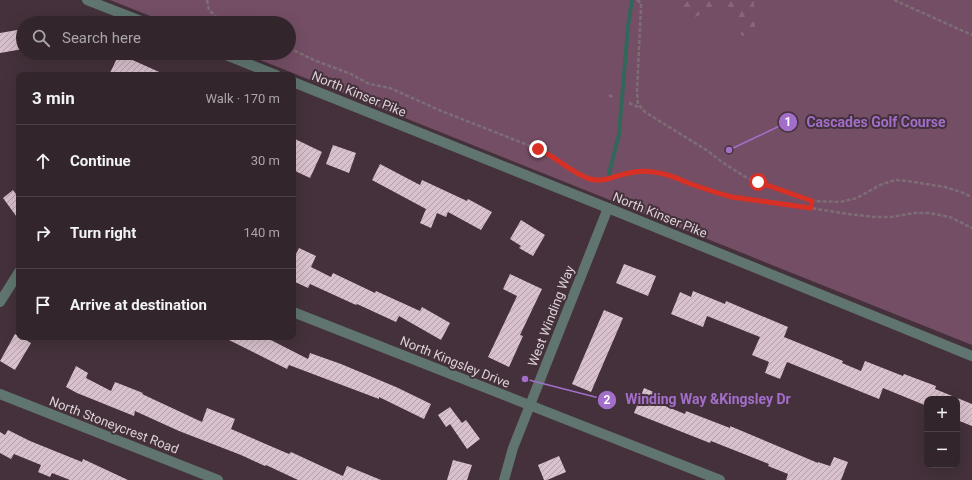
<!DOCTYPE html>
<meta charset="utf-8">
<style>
body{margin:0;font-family:Roboto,sans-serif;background:#3e3138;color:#f1f3f6}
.controls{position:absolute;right:12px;bottom:12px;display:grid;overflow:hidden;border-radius:8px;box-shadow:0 4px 16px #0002}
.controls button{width:36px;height:36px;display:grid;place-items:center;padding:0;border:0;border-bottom:1px solid #4e4248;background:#33252c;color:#f1f3f6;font:20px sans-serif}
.stop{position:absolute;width:12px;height:12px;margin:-9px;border:3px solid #d93025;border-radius:50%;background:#fff}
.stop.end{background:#d93025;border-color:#fff;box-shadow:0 1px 4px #0008}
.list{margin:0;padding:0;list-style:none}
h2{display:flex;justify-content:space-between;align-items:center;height:52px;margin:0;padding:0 16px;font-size:17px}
h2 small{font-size:13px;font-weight:400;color:#a9a5a9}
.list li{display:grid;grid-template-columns:26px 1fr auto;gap:12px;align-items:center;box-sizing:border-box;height:72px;padding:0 16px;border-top:1px solid #4e4248}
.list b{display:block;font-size:15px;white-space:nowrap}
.list em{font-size:13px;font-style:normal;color:#a9a5a9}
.icon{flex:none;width:22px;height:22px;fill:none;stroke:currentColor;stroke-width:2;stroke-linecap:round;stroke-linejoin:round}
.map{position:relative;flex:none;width:972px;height:480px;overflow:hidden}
.search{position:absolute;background:#33252c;box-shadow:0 4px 16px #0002;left:16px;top:16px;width:280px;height:44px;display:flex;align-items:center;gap:10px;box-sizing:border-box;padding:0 14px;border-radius:22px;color:#a9a5a9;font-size:15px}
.panel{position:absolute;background:#33252c;box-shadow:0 4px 16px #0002;left:16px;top:72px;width:280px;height:268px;border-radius:8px}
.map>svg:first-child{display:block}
</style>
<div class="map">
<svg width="972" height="480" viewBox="0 0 972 480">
<defs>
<pattern id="forest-firs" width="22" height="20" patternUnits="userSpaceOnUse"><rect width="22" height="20" fill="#744e64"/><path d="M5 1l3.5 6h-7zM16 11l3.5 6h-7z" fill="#876679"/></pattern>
<pattern id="building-hatch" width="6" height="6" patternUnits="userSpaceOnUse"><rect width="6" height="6" fill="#d8c0cc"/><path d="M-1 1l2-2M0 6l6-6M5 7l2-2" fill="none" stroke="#b2a0a9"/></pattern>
</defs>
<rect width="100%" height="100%" fill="#44313b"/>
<path fill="#744e64" d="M110,0h862v345l-729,-292h46v-30h-121z"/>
<path fill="url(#forest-firs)" d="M672,0h82l1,26 -4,9 -9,1c-1,-2 -4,-5 -5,-7 -4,-8 -3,-18 -11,-22 -17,-7 -38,32 -54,-7z"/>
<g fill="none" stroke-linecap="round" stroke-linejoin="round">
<path stroke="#32675a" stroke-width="4" d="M609,174l10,-40 9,-108 4,-26"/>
</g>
<g fill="url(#building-hatch)">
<path d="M23,29v20l-23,4v-20z"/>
<path d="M119,54l47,21h-57z"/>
<path d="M293,138l29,14 -12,26 -17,-8z"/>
<path d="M333,145l23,8 -7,20 -23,-9z"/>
<path d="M380,164l40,21 2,-5 45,21 1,-2 24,13 -11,18 -33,-18 -2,5 -9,-4 -6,15 -11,-5 6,-14 -54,-29z"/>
<path d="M13,190l6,8v22l-16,-22z"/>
<path d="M521,220l24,15 -12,21 -14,-8 2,-2 -11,-7z"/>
<path d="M299,248l17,8 -5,11 20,10 2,-4 42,20 1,-2 44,20 2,-4 28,16 -9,17 -42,-24 -3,6 -39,-18 -1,1 -46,-21 -2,4 -15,-7v-21z"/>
<path d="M624,264l32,12 -8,20 -32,-13z"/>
<path d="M510,274l32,15 -22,46 3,1 -14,31 -21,-10 29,-61 -14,-7z"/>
<path d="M693,291l32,13 1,-3 62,26 -4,10 59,24 -1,2 19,8 4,-10 38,15 1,-2 32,12 -1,3 37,15v22l-15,-6v-21h-30v7l-44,-18 -4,11 -92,-37 -7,17 -15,-6 4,-11 -17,-7 8,-18 -53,-21 -4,11 -32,-13 9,-22 11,5z"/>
<path d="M604,310l19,8 -32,74 -19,-8z"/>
<path d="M15,334l16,9 -16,27 -15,-9z"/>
<path d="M223,337h42l43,22 2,-6 31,11 55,23 35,17 -7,15 -45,-22v2l-90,-34 -2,4z"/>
<path d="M76,366l12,7 -2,5 25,13 4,-9 28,11 -1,1 60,28 5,-14 28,11 -4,10 58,25 2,-2 52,24 4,-10 34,14h-83l-32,-15 -1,1 -24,-11 -62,-24 -44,-20 -1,5 -57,-23 -11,-6z"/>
<path d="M644,388l19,8 -3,8 25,10 1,-3 44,17v-2l88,37v-1l12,4 4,-9 14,5 -7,18h-55l2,-6 -20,-8 1,-2 -58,-23 -1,2 -76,-30z"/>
<path d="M450,407l12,16 4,-3 14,19 -13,10 -17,-25 -4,3 -8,-12z"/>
<path d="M8,430l22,11 52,21 1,-3 45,21h-58l-18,-7 -2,4 -12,-5 3,-7 -27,-11 -3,5 -11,-6v-21l5,3z"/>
<path d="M559,456l7,16 -19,8h-3l-6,-15z"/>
<path d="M453,460l19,5 -5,15h-20z"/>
</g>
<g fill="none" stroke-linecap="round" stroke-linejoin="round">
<g stroke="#7d6d75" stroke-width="2.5" stroke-dasharray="4 2" stroke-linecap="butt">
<path d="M207,0l2,10 14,13"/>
<path d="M637,0l4,3v4l-4,84 1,13 7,8 8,5 55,34 14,11 25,16 65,23 28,1 17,-4 23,-13 15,-5 12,1 38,6 16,5 11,5"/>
<path d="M894,0l78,35"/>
<path d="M289,48l27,13 35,13 18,10 21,4 49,22 109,43 24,17 19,9h14l33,-8h15l15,4 51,19 24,5 31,3 74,12 27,3h16l23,-4h15l21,4 22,11"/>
<path d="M609,95l5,3"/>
<path d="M629,103l11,5"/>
</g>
<g stroke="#60756f" stroke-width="10">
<path d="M87,0l59,23"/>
<path d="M221,53l55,22"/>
<path d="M293,82l315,126 364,148"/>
<path d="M0,302l19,-30"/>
<path d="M293,312l427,168"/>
<path d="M0,394l218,86"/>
<path d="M504,480l9,-32 95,-240"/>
</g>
</g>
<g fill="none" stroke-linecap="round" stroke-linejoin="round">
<path stroke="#d93025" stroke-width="5" d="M538,149c19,8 34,25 52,30 14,4 26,-4 39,-6 8,-2 16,-2 24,-1 12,1 24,6 35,11 14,5 29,10 44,14l79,11 1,-7 -54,-19"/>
</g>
<g text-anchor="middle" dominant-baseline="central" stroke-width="4" stroke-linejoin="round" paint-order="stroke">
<g font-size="13" fill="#ddd1d7" stroke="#44313b">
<text transform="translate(359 94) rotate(22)">North Kinser Pike</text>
<text transform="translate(660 215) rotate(22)">North Kinser Pike</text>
<text transform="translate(551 316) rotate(-69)">West Winding Way</text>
<text transform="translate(455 362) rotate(22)">North Kingsley Drive</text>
<text transform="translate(114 425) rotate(21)">North Stoneycrest Road</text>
</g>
</g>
<path fill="none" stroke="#a26ec9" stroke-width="1.5" d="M729 150L788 122M525 379L607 400"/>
<g fill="#a26ec9" stroke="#44313b" stroke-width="1.5">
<circle cx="729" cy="150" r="4"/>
<circle cx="525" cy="379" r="4"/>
<circle cx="788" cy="122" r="10"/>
<circle cx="607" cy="400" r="10"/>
</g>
<g font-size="12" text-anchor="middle" font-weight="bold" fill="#fff">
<text x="788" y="126">1</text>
<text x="607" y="404">2</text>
</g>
<g font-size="14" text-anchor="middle" font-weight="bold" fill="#a26ec9" stroke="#44313b" stroke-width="4" stroke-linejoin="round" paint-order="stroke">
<text x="876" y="127">Cascades Golf Course</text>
<text x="708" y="404">Winding Way &amp;Kingsley Dr</text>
</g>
</svg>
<div class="controls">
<button>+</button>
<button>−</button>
</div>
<div class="stop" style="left:758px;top:182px"></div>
<div class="stop end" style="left:538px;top:149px"></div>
<div class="search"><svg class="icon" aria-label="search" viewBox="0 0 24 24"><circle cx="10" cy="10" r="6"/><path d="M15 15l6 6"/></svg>Search here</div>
<section class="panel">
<h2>3 min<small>Walk · 170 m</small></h2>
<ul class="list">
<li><svg class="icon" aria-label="ahead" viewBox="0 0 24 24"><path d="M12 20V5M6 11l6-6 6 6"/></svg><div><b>Continue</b></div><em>30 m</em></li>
<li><svg class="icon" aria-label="right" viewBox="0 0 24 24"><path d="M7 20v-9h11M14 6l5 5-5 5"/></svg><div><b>Turn right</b></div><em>140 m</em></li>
<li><svg class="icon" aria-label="arrive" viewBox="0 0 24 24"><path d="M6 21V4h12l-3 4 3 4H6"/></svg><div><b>Arrive at destination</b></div></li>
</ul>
</section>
</div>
